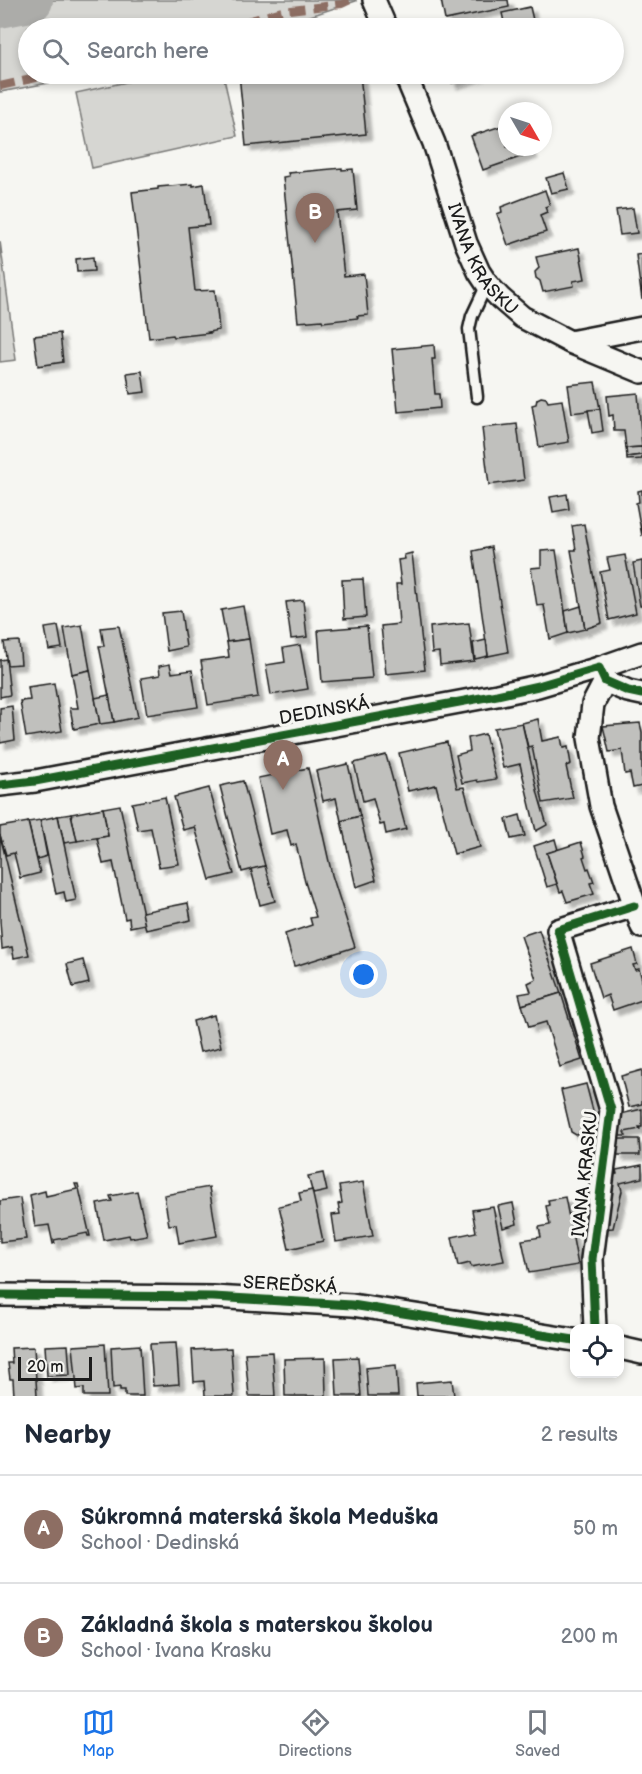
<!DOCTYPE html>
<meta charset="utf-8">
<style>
body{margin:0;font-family:"Balsamiq Sans",sans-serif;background:#f2f2f3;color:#1f2937}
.controls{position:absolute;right:18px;bottom:18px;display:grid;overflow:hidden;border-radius:12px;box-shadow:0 3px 9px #0003}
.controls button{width:54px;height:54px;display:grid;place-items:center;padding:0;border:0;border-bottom:2px solid #e0e1e3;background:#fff;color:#1f2937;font:30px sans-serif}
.compass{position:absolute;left:498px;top:102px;width:54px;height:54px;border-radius:50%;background:#fff;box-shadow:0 3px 9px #0003;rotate:129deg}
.scale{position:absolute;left:18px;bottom:15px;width:74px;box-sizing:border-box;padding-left:6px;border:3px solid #1c1c1c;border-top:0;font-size:16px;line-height:21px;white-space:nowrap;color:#1c1c1c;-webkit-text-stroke:4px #f6f6f2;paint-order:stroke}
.you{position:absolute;left:364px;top:975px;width:21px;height:21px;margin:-15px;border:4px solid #fff;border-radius:50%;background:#1a73e8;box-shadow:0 0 0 9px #1a73e833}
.badge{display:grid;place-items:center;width:39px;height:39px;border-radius:50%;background:#1a73e8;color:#fff;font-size:20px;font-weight:700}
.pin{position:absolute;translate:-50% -50px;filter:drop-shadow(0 2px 3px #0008)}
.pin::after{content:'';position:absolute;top:32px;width:21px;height:18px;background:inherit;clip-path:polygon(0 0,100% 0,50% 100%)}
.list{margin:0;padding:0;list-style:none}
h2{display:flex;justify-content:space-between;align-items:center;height:78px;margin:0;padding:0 24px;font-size:26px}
h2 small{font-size:20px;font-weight:400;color:#747a83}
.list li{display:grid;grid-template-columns:39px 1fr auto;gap:18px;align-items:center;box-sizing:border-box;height:108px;padding:0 24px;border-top:2px solid #e0e1e3}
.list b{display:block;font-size:22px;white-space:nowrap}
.list p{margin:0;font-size:20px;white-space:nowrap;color:#747a83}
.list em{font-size:20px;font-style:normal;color:#747a83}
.icon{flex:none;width:33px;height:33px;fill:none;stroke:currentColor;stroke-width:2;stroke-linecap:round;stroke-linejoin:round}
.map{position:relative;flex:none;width:642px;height:1396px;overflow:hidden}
.search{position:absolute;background:#fff;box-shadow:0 3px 9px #0003;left:18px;right:18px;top:18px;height:66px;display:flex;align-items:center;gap:15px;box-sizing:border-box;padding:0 21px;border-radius:33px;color:#747a83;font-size:22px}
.sheet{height:294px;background:#fff}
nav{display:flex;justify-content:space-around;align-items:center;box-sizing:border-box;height:84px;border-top:2px solid #e0e1e3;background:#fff;font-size:16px;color:#747a83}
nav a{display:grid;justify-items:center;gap:3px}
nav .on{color:#1a73e8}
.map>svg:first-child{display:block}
</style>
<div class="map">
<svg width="642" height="1396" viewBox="0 0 642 1396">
<defs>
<filter id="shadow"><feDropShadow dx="5.5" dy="5.5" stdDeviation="1.5" flood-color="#0004"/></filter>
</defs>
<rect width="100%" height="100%" fill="#f6f6f2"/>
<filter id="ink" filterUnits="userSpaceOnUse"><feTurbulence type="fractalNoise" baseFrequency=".0167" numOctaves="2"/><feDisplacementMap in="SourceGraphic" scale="12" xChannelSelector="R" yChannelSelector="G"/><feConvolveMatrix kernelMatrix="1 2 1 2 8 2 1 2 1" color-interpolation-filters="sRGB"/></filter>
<g filter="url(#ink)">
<g fill="#d6d6d2" stroke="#797977" stroke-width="1.5">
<path d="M0,0h356v1l-82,27h-246v46h69l-97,18z"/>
<path d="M163,74h60l14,62 -145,32 -16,-75z"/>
<path d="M0,241l16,119 -16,2z"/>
</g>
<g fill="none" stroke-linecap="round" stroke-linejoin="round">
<path stroke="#acaca9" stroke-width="44" d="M0,6l31,-6"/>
</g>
<g fill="#c0c0bd" stroke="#1c1c1c" stroke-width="1.5" filter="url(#shadow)">
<path d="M441,0h67l1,7 -64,13z"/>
<path d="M530,7l3,13 -28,7 -3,-14z"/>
<path d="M239,74h121l6,60 -120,12z"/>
<path d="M449,74h30l-27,9z"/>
<path d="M507,124v23h22l3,6 -49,17 -12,-34z"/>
<path d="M342,168v2l11,-1 4,41 -20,2 7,64 20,-2 4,41 -11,1 1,2 -35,4 -1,-2 -24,2 -15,-145 6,-1 -1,-3z"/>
<path d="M564,173l5,16 -18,4 -5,-15z"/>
<path d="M193,184v2l11,-2 5,41 -21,2 7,64 20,-1 4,40 -11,2 2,1 -36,4 -1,-2 -24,3 -17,-146 26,-3v-2z"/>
<path d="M545,190l5,15 -5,2 2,5 -7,3 6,17 -38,13 -11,-31 5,-2 -1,-5z"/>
<path d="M633,208l4,25 -17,2 -4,-25z"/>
<path d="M579,248l6,31 -12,2 1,5 -31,6 -3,-11 -4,-3 -1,-6 4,-4 -3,-11z"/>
<path d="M642,254v46l-6,-45z"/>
<path d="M93,257l1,14 -17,1 -1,-13z"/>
<path d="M60,333l3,29 -25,4 -4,-30z"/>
<path d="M434,345l1,14h-3l3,35h4l1,14 -42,4 -6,-63z"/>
<path d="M142,371l3,21 -15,2 -3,-21z"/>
<path d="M595,382l5,27 -28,4 -4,-28z"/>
<path d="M638,393l4,54 -16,1 -2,-17h-10l-1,-16 -4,1 -2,-20z"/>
<path d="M541,397l5,1 2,4 14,-2 7,42 -30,5 -7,-42 4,-1 1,-5z"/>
<path d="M600,409l3,22 -11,2 -4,-23z"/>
<path d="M517,424l7,56 -35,5 -7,-57z"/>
<path d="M642,447v8l-15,2 -1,-9z"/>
<path d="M642,455v4l-15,1v-3z"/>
<path d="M642,490v46l-6,-33 3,-1 -1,-11z"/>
<path d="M567,494l2,15 -16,3 -3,-15z"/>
<path d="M584,524l18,99 -17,6 -14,-79h5l-4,-24z"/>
<path d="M491,547l17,105 -20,4 -15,-105z"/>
<path d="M556,550l12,83 -18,6 -6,-34 -7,1 -6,-38 10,-1v-16z"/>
<path d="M412,553l13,117 -39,4 -5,-48 18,-2 -3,-40h5l-3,-24 7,-1 -1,-4z"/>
<path d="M625,555l11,58 -27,7 -9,-48 10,-2 -3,-12z"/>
<path d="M642,561v45h-2l-7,-43z"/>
<path d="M363,579l3,38 -22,2 -2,-39z"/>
<path d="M303,600l4,37 -16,2 -5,-37z"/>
<path d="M243,606l6,33 -22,3 -6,-32z"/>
<path d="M581,606l4,23 -17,4 -3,-22z"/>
<path d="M181,611l5,36 -19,4 -5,-38z"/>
<path d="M469,623l5,38 -34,4 -1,-13 -7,1 -2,-26z"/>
<path d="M82,625l8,45 -18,4 -8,-46z"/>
<path d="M58,626l4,22 -13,2 -4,-22z"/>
<path d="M119,626l19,91 -24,5 -15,-76h5l-3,-18z"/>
<path d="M367,626l5,52 -50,4 -4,-52z"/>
<path d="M249,639l9,58 -50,8 -7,-44 28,-4 -2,-15z"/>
<path d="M486,640l2,16 -13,3 -2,-16z"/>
<path d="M19,641l2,23 -14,1 -3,-23z"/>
<path d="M300,645l8,44 -37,6 -5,-30 19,-3 -2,-14z"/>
<path d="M6,659l4,36 -10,2v-37z"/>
<path d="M170,664l2,9 20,-3 6,37 -51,8 -6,-37 19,-3 -1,-9z"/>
<path d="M90,670l10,54 -26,5 -4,-21h8l-6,-34z"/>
<path d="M54,683l8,48 -36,6 -6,-36 10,-1 -2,-13z"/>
<path d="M109,695l5,27 -14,2 -5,-26z"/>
<path d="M12,706l3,34 -15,3v-35z"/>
<path d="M538,719l4,22 19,-4 2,11 5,-1 3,17 -5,2 7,32 -30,5 -11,-57 -4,1 -6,-24z"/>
<path d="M522,723l16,71 9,31 -11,6 -16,-67 -17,4 -9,-40z"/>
<path d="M640,723l2,9v54l-9,2 -3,-15 -5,1 -3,-24 -13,2 -6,-26z"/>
<path d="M485,734l11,45 -18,3 -1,-2 -15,3 -6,-28 14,-4 -2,-13z"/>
<path d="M447,742l10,46 7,-1 16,60 -26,7 -18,-69 -28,6 -9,-38z"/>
<path d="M386,755l20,74 -20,5 -2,-10 -4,1 -7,-27 -10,3 -9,-38z"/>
<path d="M348,764l12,52 -19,5 -5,-23 -13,3 -7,-30z"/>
<path d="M308,768l24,107 23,72 -60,19h-1l-9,-32 27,-9 -2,-7 6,-1 -11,-35 -9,-38 -5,2 -4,-16 -17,4 -12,-56z"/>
<path d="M243,781l22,85 -23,6 -22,-86z"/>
<path d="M209,788l25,86 -24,6 -15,-53 -12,3 -9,-33z"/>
<path d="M165,797l14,67 -20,3 -8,-39 -13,2 -6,-27z"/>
<path d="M120,805l25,119 -15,3 -1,-9 -4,1 -12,-57 -10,2 -6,-26 11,-2 -5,-28z"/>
<path d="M103,808l5,28 -31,5 -6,-27z"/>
<path d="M71,814l6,27 -13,2 -6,-27z"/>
<path d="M520,815l5,21 -14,3 -5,-20z"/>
<path d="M58,816l18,84 -10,2 -2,-10 -8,2 -16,-74z"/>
<path d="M360,816l16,64 -20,7 -15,-66z"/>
<path d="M40,820l7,36 -10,3 -9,-37z"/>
<path d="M28,822l12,51 -20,5 -6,-25 -8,2 -6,-20v-8z"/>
<path d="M0,835l29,120 -15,3 -2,-11 -10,2 -2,-28z"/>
<path d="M555,839l3,11 -11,3 10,31 -10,3 -13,-41z"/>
<path d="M581,842l4,14 -2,1 4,12 2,-1 5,14 -4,1 4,11 -27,8 -4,-11 -3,1 -13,-39z"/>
<path d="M265,866l10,35 -15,4 -9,-36z"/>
<path d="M188,903l3,17 -45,10 -4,-18z"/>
<path d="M539,930l22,63 -39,12 -3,-11 12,-2 -3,-9 8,-4 -15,-43z"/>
<path d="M633,949l4,15 -4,1 2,5 4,-1 3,10v21l-29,10 -5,-15 -7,3 -11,-35z"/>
<path d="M83,960l6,23 -16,4 -6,-23z"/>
<path d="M561,993l21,67 -22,7 -14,-45 -17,5 -7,-22z"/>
<path d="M214,1015l7,32 -21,5 -7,-31z"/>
<path d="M642,1070v34l-13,3 -8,-31z"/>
<path d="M586,1084l12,46 -22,5 -5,-3 -10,-42z"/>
<path d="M642,1109v18h-3l1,2 -16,3 2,4h-8l-2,-21z"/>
<path d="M618,1139h21l1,16h-23z"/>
<path d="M642,1165v13l-22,5 2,8 -9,37 -12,1 12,-54 4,-1 -1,-4z"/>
<path d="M323,1173l4,18 -14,3 -5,-18z"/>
<path d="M363,1182l10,54 -37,6 -4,-27 8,-1 -2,-10 4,-1 -3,-17z"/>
<path d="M75,1184h3l12,52h-2l-1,-3 -33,7 1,3 -2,1 -4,-19 -14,2 -5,-32 15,-4 1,5 31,-7z"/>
<path d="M209,1187l8,49 -38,7 -3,-19 -7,1 -5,-30z"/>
<path d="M312,1190l11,51 -34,8 -10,-43 22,-5 -2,-8z"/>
<path d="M137,1191l10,44 -17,3 -1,-3 -25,5 -7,-36 15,-3 -2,-5z"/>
<path d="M565,1197l13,68 -49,8 -7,-33 19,-3 -2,-10 11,-2 -4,-19 3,-1 -1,-5z"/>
<path d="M20,1198l6,41 -26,3v-41z"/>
<path d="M513,1203l4,21 -14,4 -5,-22z"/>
<path d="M493,1207l11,54 -33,6 -1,-4 -12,3 -6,-29 24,-5 -4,-22z"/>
<path d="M176,1343l3,41 -26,2 -3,-42z"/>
<path d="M105,1344l3,52h-24v-8l-7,1 -4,-43z"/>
<path d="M68,1345l2,30 -23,1 -2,-30z"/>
<path d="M140,1345l3,51h-18v-6h-5v-3l-7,1 -2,-41z"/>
<path d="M34,1347l3,49h-23l-1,-17h-3l-2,-16h4l-1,-15z"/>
<path d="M231,1348l3,48h-29l-1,-15 -10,1 -2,-32z"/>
<path d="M272,1352l3,44h-26l-4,-43z"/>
<path d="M358,1357l3,39h-24l-2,-38z"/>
<path d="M325,1358l1,38h-41l-1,-37z"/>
<path d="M396,1365l2,31h-30l-2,-28z"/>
<path d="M452,1380l2,16h-37l-1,-13z"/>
</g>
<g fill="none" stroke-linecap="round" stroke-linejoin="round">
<g stroke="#1c1c1c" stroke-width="15">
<path id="service" d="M477,397l-8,-68 3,-13 15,-32"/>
</g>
<g stroke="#1c1c1c" stroke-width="26">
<g id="minor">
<path d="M374,0l12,28"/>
<path id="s1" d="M405,74l29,69 32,100 13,29 8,12 13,14 22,19 48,25 72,30"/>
<path d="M570,342l72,-14"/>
<path d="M599,668l43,-15"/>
<path d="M605,681l-12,23 -4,34 12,68 41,121"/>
<path d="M0,785l35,-4 462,-86 41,-9 61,-18 6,13 23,10 14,3"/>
<path d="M0,1295l213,2 139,8 222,35"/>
<path d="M595,1328l-3,-69 19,-149 -53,-180 76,-24"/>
<path d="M620,1348l22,5"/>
</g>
</g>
<use href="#service" stroke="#f6f6f2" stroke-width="10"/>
<use href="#minor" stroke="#f6f6f2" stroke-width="21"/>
<g stroke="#8d6e63" stroke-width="8" stroke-dasharray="15 8" stroke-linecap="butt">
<path d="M223,28l59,-17 60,-7 8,-4"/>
<path d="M0,86l54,-12"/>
</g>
<g stroke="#f6f6f2" stroke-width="13">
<g id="cycleway">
<path d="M0,785l35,-4 462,-86 41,-9 61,-18 6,13 23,10 14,3"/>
<path d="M0,1295l213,2 139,8 222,35"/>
<path d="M595,1328l-3,-69 19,-149 -53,-180 76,-24"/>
</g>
</g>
<use href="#cycleway" stroke="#1b5e20" stroke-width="9"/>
</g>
</g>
<g text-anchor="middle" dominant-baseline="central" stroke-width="6" stroke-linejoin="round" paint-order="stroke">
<g font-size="18" fill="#1c1c1c" stroke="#f6f6f2">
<text stroke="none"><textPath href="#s1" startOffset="202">IVANA KRASKU</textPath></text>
<text transform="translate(324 711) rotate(-10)">DEDINSKÁ</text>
<text transform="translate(585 1174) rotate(-84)">IVANA KRASKU</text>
<text transform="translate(290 1285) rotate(3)">SEREĎSKÁ</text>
</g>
</g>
</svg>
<div class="controls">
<button><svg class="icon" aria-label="locate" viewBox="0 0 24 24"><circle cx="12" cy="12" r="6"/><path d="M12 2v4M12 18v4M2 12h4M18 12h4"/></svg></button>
</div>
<svg class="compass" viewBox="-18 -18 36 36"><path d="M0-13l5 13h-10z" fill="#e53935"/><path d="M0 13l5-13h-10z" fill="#747a83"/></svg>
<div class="scale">20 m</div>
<div class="you"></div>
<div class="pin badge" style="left:283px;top:790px;background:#8d6e63">A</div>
<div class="pin badge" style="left:315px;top:243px;background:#8d6e63">B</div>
<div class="search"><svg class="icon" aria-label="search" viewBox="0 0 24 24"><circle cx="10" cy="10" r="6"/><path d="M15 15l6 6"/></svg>Search here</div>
</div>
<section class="sheet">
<h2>Nearby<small>2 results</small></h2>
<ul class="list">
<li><span class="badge" style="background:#8d6e63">A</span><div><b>Súkromná materská škola Meduška</b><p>School · Dedinská</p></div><em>50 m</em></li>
<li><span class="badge" style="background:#8d6e63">B</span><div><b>Základná škola s materskou školou</b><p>School · Ivana Krasku</p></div><em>200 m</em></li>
</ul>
</section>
<nav>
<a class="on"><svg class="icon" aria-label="map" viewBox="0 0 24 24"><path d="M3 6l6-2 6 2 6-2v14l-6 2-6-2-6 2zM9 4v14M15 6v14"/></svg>Map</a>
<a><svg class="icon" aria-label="directions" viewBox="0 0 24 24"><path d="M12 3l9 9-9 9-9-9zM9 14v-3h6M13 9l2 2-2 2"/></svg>Directions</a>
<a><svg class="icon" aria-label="saved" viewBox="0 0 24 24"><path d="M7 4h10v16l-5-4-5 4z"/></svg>Saved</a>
</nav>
